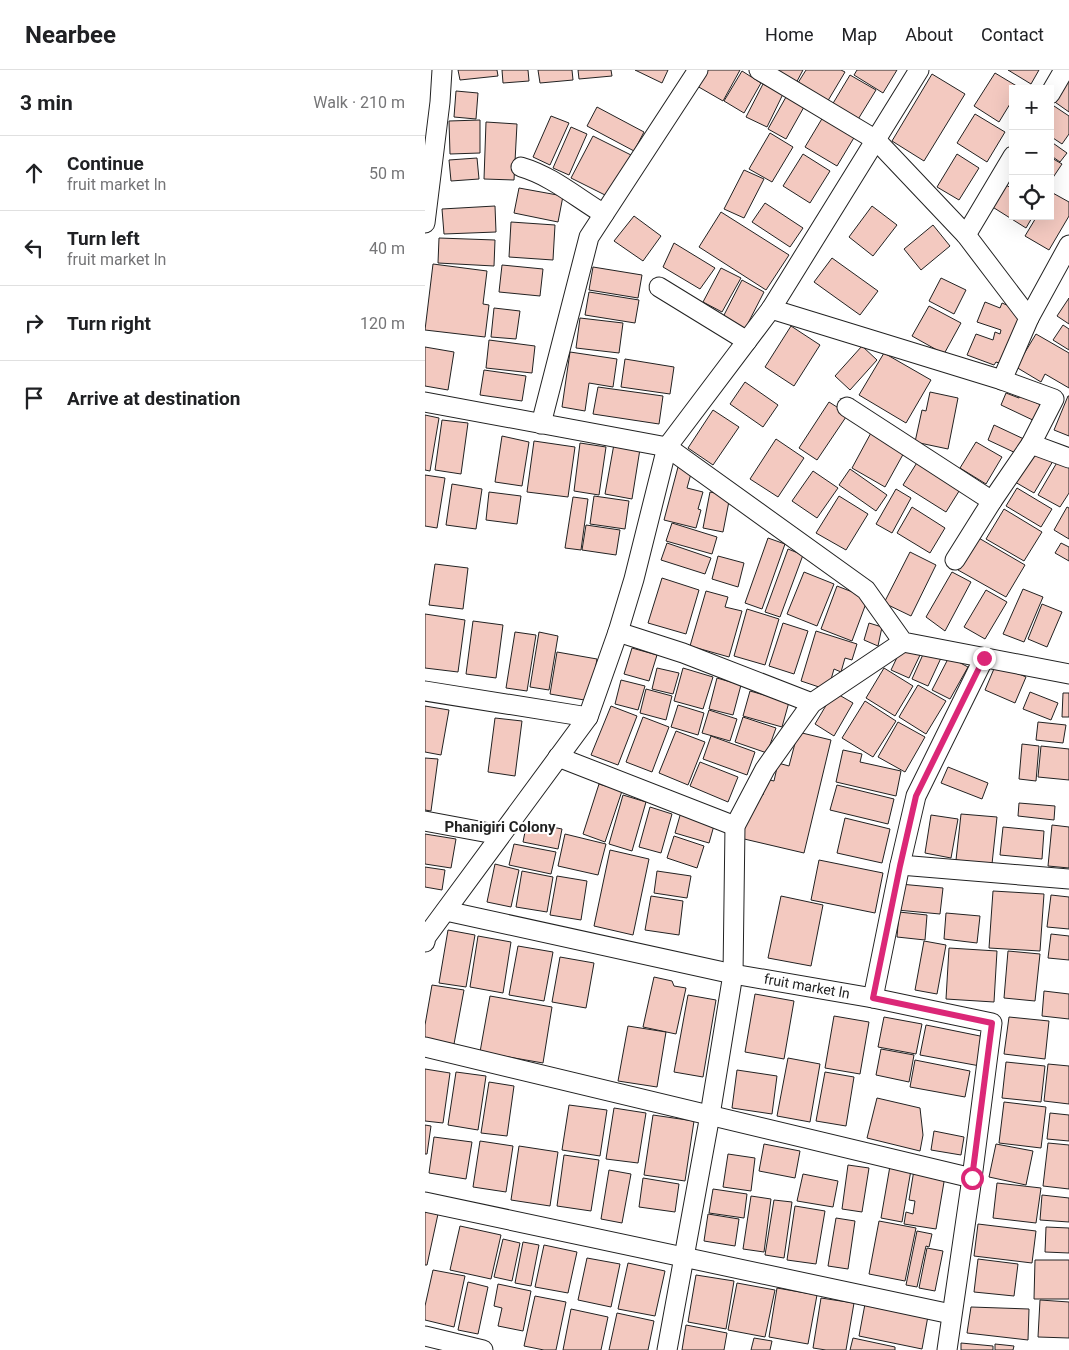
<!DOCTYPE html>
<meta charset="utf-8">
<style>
body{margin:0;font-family:Roboto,sans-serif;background:#f2f2f2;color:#202124}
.controls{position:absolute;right:15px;top:15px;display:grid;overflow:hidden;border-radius:0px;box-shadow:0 5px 20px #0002}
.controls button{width:45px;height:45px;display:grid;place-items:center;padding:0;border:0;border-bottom:1px solid #e0e0e0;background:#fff;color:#202124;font:25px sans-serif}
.stop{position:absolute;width:15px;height:15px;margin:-11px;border:4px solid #db2777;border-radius:50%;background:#fff}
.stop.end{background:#db2777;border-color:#fff;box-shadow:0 1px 5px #0008}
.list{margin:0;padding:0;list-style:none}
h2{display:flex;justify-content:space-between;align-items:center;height:65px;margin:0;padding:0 20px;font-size:21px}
h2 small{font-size:16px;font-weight:400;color:#757577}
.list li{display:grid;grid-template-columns:32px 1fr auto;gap:15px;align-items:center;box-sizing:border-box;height:75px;padding:0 20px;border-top:1px solid #e0e0e0}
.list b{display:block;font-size:19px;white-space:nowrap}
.list p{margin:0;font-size:16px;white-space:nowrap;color:#757577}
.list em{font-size:16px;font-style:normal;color:#757577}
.icon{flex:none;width:28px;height:28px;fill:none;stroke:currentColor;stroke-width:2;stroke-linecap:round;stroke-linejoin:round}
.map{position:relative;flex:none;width:644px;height:1280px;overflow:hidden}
header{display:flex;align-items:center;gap:30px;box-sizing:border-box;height:70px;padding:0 25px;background:#fff;border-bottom:1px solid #e0e0e0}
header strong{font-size:24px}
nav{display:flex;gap:28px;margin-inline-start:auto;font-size:18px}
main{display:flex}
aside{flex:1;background:#fff}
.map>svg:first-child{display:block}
</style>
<header>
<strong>Nearbee</strong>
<nav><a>Home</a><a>Map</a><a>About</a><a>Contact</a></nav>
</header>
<main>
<aside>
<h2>3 min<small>Walk · 210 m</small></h2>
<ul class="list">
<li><svg class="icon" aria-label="ahead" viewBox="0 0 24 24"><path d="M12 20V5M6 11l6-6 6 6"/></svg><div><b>Continue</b><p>fruit market ln</p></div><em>50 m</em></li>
<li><svg class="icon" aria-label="left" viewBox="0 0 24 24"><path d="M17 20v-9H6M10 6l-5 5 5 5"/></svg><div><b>Turn left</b><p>fruit market ln</p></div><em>40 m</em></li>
<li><svg class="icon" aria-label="right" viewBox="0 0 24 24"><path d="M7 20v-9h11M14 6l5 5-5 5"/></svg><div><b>Turn right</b></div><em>120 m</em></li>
<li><svg class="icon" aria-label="arrive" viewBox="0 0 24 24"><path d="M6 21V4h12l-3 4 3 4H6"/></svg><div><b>Arrive at destination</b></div></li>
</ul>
</aside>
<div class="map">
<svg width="644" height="1280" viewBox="0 0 644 1280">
<rect width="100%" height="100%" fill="#fff"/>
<g fill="#f3c9c0" stroke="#222">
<path d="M33,0h39l1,6 -38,4z"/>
<path d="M77,0h26l1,11 -26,2z"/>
<path d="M113,0h34l1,10 -33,3z"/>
<path d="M153,0h33l1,6 -33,3z"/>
<path d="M210,0h33l-6,13z"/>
<path d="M282,0h33l-17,31 -26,-15z"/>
<path d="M345,0h33l-8,15z"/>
<path d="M381,0h35l4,2 -19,32 -30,-18z"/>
<path d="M432,0h40l-14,23 -29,-18z"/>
<path d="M583,0h31l-8,14z"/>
<path d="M317,1l19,12 -17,30 -20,-12z"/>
<path d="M570,3l25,15 -7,1v10l-14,23 -25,-16z"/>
<path d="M507,4l33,20 -41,67 -32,-20z"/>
<path d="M425,5l26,15 -19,31 -25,-16z"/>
<path d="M644,6v36l-17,-12z"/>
<path d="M338,14l20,10 -16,33 -21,-10z"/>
<path d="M31,21l22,2 -2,26 -22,-2z"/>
<path d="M361,27l18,10 -18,32 -18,-10z"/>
<path d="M629,36l15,10v18l-7,10 -12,-8v-25z"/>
<path d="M172,37l47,25 -10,19 -47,-25z"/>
<path d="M550,44l30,18 -18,30 -30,-19z"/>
<path d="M126,46l18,7 -19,42 -17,-8z"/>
<path d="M398,47l32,19 -18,30 -32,-19z"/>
<path d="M55,50v33l-30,1 -1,-33z"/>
<path d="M61,52l31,2 -3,56 -30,-1z"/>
<path d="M146,57l16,7 -18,41 -16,-7z"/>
<path d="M345,63l23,14 -21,35 -23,-13z"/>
<path d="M168,66l38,19 -22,42 -38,-19z"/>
<path d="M625,71l17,12 -7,9 -10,-7z"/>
<path d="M378,84l27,17 -20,32 -27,-17z"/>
<path d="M532,84l22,14 -20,32 -22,-13z"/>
<path d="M625,87l12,7 -10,15 -2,-2z"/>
<path d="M52,88l2,21 -28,2 -2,-21z"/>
<path d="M319,100l20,9 -20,39 -20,-9z"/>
<path d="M579,114l9,5v27h20l-7,12 -35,-22z"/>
<path d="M94,118l44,8 -5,26 -44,-9z"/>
<path d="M626,122l18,10v14l-20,34 -24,-14 12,-20h13z"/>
<path d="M340,133l38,25 -13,19 -38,-25z"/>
<path d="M70,136l1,26 -52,2 -2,-25z"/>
<path d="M447,136l25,19 -24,31 -24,-19z"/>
<path d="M296,142l68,43 -23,35 -67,-43z"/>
<path d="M209,146l27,20 -18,25 -29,-20z"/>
<path d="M86,152l44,3 -2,35 -44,-3z"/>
<path d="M508,155l17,21 -29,24 -17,-21z"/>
<path d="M14,168l56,2 -1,26 -56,-3z"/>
<path d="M249,173l41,25 -15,21 -37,-22z"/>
<path d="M407,188l46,33 -18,24 -46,-33z"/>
<path d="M8,194l54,7 -4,33 6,1 -4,32 -60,-7z"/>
<path d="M77,195l41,4 -3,27 -41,-4z"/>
<path d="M168,197l49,8 -4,23 -49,-8z"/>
<path d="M296,198l20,10 -19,34 -19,-10z"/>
<path d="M516,208l25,12 -12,24 -25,-13z"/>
<path d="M317,210l22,12 -19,37 -22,-12z"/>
<path d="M164,222l50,8 -4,23 -50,-8z"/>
<path d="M644,228v26l-12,-8z"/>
<path d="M560,232l15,6 2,-5 12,5 -2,4 8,4 -18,48 -6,-2 -2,3 -27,-10 9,-21 17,6 2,-8 5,2 1,-4 -24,-8z"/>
<path d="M504,236l32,17 -17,31 -32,-18z"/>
<path d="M69,238l26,3 -4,28 -25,-2z"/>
<path d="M155,248l43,5 -4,30 -43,-5z"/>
<path d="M638,255l6,4v21l-16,-10z"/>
<path d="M366,256l29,19 -26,41 -29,-19z"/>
<path d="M611,264l33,19v35l-24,-14 -4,8 -25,-15z"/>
<path d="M64,270l46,6 -3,27 -46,-5z"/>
<path d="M437,276l15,14 -27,30 -15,-14z"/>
<path d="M0,277l29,5 -6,38 -23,-4z"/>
<path d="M145,282l47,7 -4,28 -24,-4 -4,28 -23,-4z"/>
<path d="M459,283l47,27 -25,43 -47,-28z"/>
<path d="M200,289l49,8 -4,27 -49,-7z"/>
<path d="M59,300l42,6 -4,25 -42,-6z"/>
<path d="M320,312l33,23 -15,22 -33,-23z"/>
<path d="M173,317l65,9 -4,28 -66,-10z"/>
<path d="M505,322l28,6 -10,51 -33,-7 7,-32 4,1z"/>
<path d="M596,322l13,5 -2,4 14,6 -7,16 -38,-18 5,-12 13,5z"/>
<path d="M643,326h1v40l-15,-6z"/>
<path d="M404,332l19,12 -31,46 -18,-12z"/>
<path d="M288,340l26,17 -26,38 -25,-17z"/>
<path d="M0,345l14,3 -9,53 -5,-1z"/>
<path d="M17,350l26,3 -7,51 -26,-4z"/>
<path d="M569,355l32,15 -6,15 -32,-15z"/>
<path d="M447,361l34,18 -21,38 -33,-19z"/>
<path d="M77,366l27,6 -7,44 -27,-4z"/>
<path d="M351,369l28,19 -26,39 -28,-18z"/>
<path d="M109,371l41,6 -7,50 -41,-5z"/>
<path d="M551,372l26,15 -16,27 -26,-16z"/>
<path d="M155,373l26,4 -7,48 -25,-4z"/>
<path d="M189,374l26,5 -8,50 -27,-5z"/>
<path d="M609,380l19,11 -19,32 -19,-11z"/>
<path d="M634,389l10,6v28l-9,14 -22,-12z"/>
<path d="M493,391l43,27 -15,24 -43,-27z"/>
<path d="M253,397l14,3 -5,18 16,4 -5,17 3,1 -5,18 -32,-8z"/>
<path d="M425,399l37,26 -11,16 -37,-26z"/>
<path d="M388,401l25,17 -21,30 -25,-17z"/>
<path d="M0,405l20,3 -8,50 -12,-2z"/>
<path d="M27,414l30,5 -6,40 -30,-4z"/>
<path d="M592,418l35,21 -11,18 -35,-21z"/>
<path d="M471,419l15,9 -19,35 -16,-9z"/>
<path d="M64,422l32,4 -4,28 -31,-4z"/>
<path d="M285,422l20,4 -7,36 -20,-4z"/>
<path d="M169,426l35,5 -4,28 -35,-5z"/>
<path d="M414,426l29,18 -22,36 -30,-17z"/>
<path d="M148,427l15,2 -7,51 -16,-2z"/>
<path d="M487,437l33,21 -15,25 -33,-20z"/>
<path d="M642,437l2,1v31l-15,-9z"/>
<path d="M579,439l38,23 -18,29 -38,-22z"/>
<path d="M247,453l45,14 -5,17 -46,-13z"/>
<path d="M161,455l34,5 -4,25 -34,-5z"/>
<path d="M552,467l48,28 -19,32 -48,-27z"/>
<path d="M343,468l17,6 -23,65 -17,-6z"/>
<path d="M242,473l44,15 -6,16 -44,-14z"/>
<path d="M636,473l8,4v14l-14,-8z"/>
<path d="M363,479l15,6 -23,62 -15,-5z"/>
<path d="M485,482l26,13 -25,51 -27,-13z"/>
<path d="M293,486l26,7 -6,24 -26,-8z"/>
<path d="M10,494l33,4 -5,41 -34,-4z"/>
<path d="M379,502l30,12 -17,42 -30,-12z"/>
<path d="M527,502l19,10 -26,49 -19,-14z"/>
<path d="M237,508l37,12 -13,44 -38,-11z"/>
<path d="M412,516l31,12 -16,43 -31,-12z"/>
<path d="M598,519l20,8 -19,45 -21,-8z"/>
<path d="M561,520l21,12 -22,37 -21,-12z"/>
<path d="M281,521l22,6 -3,10 17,4 -13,46 -39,-11z"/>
<path d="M617,534l20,8 -15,35 -19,-8z"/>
<path d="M322,539l32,10 -14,46 -31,-9z"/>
<path d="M0,544l40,6 -7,52 -33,-4z"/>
<path d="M48,551l30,4 -7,53 -30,-4z"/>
<path d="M358,553l25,8 -14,43 -25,-8z"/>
<path d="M444,553l13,4 -4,19 -14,-6z"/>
<path d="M391,561l41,13 -5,16 -7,-2 -4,14 -7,-3 -6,21 -27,-9z"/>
<path d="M90,562l21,3 -9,56 -21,-3z"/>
<path d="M114,562l19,4 -9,54 -19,-3z"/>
<path d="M478,575l18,8 -12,25 -18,-8z"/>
<path d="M207,578l25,7 -8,26 -25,-7z"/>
<path d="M500,580l16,8 -13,28 -16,-7z"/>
<path d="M132,582l40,7 -7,42 -40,-7z"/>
<path d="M524,587l19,10 -18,32 -18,-9z"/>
<path d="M571,594l30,13 -11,26 -30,-13z"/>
<path d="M232,598l22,5 -6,21 -21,-5z"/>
<path d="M258,598l30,9 -10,32 -29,-8z"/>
<path d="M459,598l29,18 -18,30 -29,-18z"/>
<path d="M292,608l24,7 -8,30 -24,-6z"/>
<path d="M196,610l24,6 -7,24 -23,-6z"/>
<path d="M493,615l28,16 -20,33 -27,-17z"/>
<path d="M221,619l26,7 -6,24 -26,-7z"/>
<path d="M325,621l39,11 -7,25 -39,-11z"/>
<path d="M409,622l19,11 -19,33 -19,-12z"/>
<path d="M605,622l28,11 -7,17 -28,-11z"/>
<path d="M638,623h6v24h-7z"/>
<path d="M440,631l31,20 -23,36 -31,-19z"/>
<path d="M253,635l26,8 -6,22 -27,-8z"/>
<path d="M0,636l24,4 -8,45 -16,-3z"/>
<path d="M186,636l26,10 -19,49 -27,-10z"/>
<path d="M284,640l28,9 -7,22 -28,-8z"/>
<path d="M218,647l26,10 -17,45 -26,-10z"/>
<path d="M318,647l33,11 -9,25 -32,-11z"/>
<path d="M70,648l27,3 -7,55 -27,-4z"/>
<path d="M473,652l27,15 -20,35 -27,-15z"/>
<path d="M613,652l28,3 -3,18 -27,-3z"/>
<path d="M251,661l29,11 -17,43 -29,-12z"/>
<path d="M373,662l33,8 -27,113 -64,-15 6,-23 10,-22 7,2 3,-16 8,2 4,-18 11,3z"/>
<path d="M286,666l44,16 -8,23 -44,-16z"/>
<path d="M597,674l17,2 -3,35 -17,-2z"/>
<path d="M616,676l28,3v31l-31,-3z"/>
<path d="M418,680l19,4 -2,8 41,9 -5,25 -60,-14z"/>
<path d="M0,688l13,1 -7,52 -6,-1z"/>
<path d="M275,692l38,15 -10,25 -38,-16z"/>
<path d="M523,697l40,16 -6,16 -41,-16z"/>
<path d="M174,714l23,7 -17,51 -22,-8z"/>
<path d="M412,715l57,14 -6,25 -58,-14z"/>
<path d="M198,725l23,7 -14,49 -23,-7z"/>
<path d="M594,733l36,3 -1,14 -36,-4z"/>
<path d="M225,737l22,7 -11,39 -22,-6z"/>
<path d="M256,742l34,10 -6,21 -34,-10z"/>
<path d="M536,744l36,3 -5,47 -36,-4z"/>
<path d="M506,745l27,4 -7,39 -26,-5z"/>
<path d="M420,748l45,11 -8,34 -45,-10z"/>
<path d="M102,752l35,7 -4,20 -35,-7z"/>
<path d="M627,755l17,2v41l-21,-2z"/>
<path d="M578,757l41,4 -2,28 -42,-4z"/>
<path d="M0,764l31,5 -5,29 -26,-4z"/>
<path d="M140,764l41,10 -8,31 -40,-9z"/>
<path d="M249,766l30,10 -7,22 -30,-10z"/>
<path d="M89,774l42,8 -5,22 -42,-9z"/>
<path d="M185,780l39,9 -16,76 -39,-9z"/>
<path d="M394,790l64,13 -8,40 -64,-13z"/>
<path d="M70,794l24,6 -8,37 -24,-5z"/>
<path d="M0,797l20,3 -3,20 -17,-3z"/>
<path d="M97,801l31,6 -6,35 -31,-5z"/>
<path d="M232,801l34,5 -4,22 -33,-5z"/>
<path d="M132,806l30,5 -6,39 -31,-5z"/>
<path d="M475,814l43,4 -3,26 -43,-4z"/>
<path d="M568,821l51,3 -4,57 -51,-3z"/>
<path d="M626,825l18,2v32l-22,-2z"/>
<path d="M226,826l32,5 -4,34 -34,-5z"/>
<path d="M356,826l42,9 -12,61 -43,-8z"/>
<path d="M474,842l28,3 -2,25 -28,-3z"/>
<path d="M521,843l34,3 -3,27 -33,-4z"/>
<path d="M23,860l27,5 -9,52 -27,-4z"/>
<path d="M626,864l18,2v24l-21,-2z"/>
<path d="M53,866l33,6 -8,51 -33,-6z"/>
<path d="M499,871l22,4 -9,49 -22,-4z"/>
<path d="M93,876l35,6 -9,49 -35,-6z"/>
<path d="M524,878l48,3 -3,51 -48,-3z"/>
<path d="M583,881l32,3 -5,47 -31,-3z"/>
<path d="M135,887l34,6 -8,45 -34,-6z"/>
<path d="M229,907l18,4 2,5 12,2 -10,46 -33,-7z"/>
<path d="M7,915l32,5 -10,54 -29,-5v-14z"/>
<path d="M619,921l25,3v25l-27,-3z"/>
<path d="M330,924l39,7 -10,58 -39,-7z"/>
<path d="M263,925l28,5 -13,77 -29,-5z"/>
<path d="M65,926l62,11 -9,56 -63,-11z"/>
<path d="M409,946l35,6 -9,52 -35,-6z"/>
<path d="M459,947l38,7 -6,30 -38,-7z"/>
<path d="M584,947l40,4 -4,38 -41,-5z"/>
<path d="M501,955l59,12 -5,29 -60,-11z"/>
<path d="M203,956l38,6 -9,55 -39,-6z"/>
<path d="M456,979l33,6 -5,27 -33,-7z"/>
<path d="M363,988l32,6 -10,58 -33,-6z"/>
<path d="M490,990l55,11 -5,26 -55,-10z"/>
<path d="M581,992l39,4 -4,36 -39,-4z"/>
<path d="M623,994l21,2v38l-25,-3z"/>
<path d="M0,999l25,4 -7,50 -18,-2z"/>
<path d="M312,1000l40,6 -5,38 -40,-6z"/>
<path d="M31,1002l30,4 -8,54 -30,-5z"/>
<path d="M400,1002l29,5 -8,49 -30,-5z"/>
<path d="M64,1012l25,4 -7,50 -26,-3z"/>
<path d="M452,1028l43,10 3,27 -3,16 -53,-13z"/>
<path d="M579,1032l42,5 -5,41 -42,-5z"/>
<path d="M144,1035l38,5 -7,46 -38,-6z"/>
<path d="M189,1038l32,5 -8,50 -32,-4z"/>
<path d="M625,1043l19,2v26l-22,-2z"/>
<path d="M228,1045l41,6 -9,60 -41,-6z"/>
<path d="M0,1055l6,1 -4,28h-2z"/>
<path d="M509,1061l30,6 -3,18 -30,-5z"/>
<path d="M9,1067l38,5 -6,37 -37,-6z"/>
<path d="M55,1071l33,5 -7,46 -33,-5z"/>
<path d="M623,1073l21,2v44l-26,-3z"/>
<path d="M339,1074l36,7 -5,27 -36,-7z"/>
<path d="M571,1074l37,7 -7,34 -37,-8z"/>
<path d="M94,1076l39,6 -8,54 -39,-6z"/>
<path d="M303,1084l27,4 -4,33 -28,-4z"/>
<path d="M139,1085l35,5 -8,51 -34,-5z"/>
<path d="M423,1095l21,3 -7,44 -20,-3z"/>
<path d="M465,1096l21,4 -9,52 -21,-4z"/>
<path d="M184,1100l22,4 -9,49 -21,-4z"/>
<path d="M489,1100l31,6 -9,53 -32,-5 2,-12 7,2 2,-13 -6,-1z"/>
<path d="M378,1104l35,7 -5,26 -36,-6z"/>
<path d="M218,1108l36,6 -4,28 -36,-5z"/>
<path d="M572,1113l44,5 -5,35 -43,-5z"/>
<path d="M288,1119l34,5 -3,24 -35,-5z"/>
<path d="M617,1125l27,3v24l-29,-2z"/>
<path d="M326,1126l20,3 -7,53 -21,-3z"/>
<path d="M349,1130l18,2 -8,56 -19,-3z"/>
<path d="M370,1136l30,5 -9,53 -29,-4z"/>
<path d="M0,1141l13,3 -11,51h-2z"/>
<path d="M283,1144l31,5 -4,27 -31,-5z"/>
<path d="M411,1148l19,3 -7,48 -20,-3z"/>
<path d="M454,1151l37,7 -11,53 -36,-7z"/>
<path d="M553,1154l58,7 -4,32 -58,-7z"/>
<path d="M35,1156l41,9 -10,44 -41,-9z"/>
<path d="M621,1157l23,1v25l-24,-1z"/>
<path d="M492,1161l15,3 -3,13 -3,-1 -9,41 -11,-2z"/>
<path d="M78,1169l17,4 -8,38 -18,-4z"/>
<path d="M98,1172l16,3 -8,41 -16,-3z"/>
<path d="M119,1175l33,7 -9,41 -33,-6z"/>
<path d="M502,1178l16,3 -8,40 -16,-3z"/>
<path d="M162,1188l33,6 -9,43 -33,-7z"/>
<path d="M553,1189l40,5 -4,32 -40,-4z"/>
<path d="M610,1190h34v39h-35z"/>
<path d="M203,1193l37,8 -10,45 -37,-7z"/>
<path d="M8,1200l32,6 -11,51 -29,-7v-14z"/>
<path d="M271,1205l38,6 -8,48 -38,-7z"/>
<path d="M43,1212l20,5 -10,47 -20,-4z"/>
<path d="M312,1213l38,7 -10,47 -37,-7z"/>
<path d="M73,1214l33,7 -8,40 -25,-5 4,-18 -8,-2z"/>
<path d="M352,1218l40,7 -9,49 -39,-7z"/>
<path d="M110,1226l31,6 -10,48h-12l-20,-4z"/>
<path d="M396,1228l33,5 -8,47h-20l-13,-2z"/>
<path d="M615,1230l29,2v36l-31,-1z"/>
<path d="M440,1234l63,12 -6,33 -63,-13z"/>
<path d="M546,1237l58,2 -1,31 -61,-7z"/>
<path d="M146,1239l37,8 -7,33h-38z"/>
<path d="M192,1243l37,8 -6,29h-39z"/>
<path d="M261,1255l41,8 -3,17h-42z"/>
<path d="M329,1268l18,3 -2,9h-19z"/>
<path d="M428,1268l42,9v3h-45z"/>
<path d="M536,1273l32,3v4h-32z"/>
<path d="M570,1274l19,2 -1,4h-18z"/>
</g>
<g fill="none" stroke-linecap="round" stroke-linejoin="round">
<g stroke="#222" stroke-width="21">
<g id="street">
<path d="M334,0l117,70 90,95 63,83 -27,62"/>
<path d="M625,24l14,-24"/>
<path d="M96,97c31,9 56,31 83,47"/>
<path d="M0,153l15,-121 2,-32"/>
<path d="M541,165l47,-79"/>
<path d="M234,217l88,54"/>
<path d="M346,239l231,71 52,19 -23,45 38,14"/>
<path d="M604,248l40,-73"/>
<path d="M0,332l242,45 199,143 37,52 166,32"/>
<path d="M422,337l145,94"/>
<path d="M116,354l48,-187 109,-167"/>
<path d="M530,490l37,-59 39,-57"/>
<path d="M193,562l65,21 129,50"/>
<path d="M0,621l163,26"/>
<path d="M133,687l177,69"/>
<path d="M0,751l75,14"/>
<path d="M475,795l169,14"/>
<path d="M21,841l287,63 140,24 119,25 -20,155 -25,172"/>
<path d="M0,872l1,-5 162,-220 30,-85 16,-53 33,-132 104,-138 148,-239"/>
<path d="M448,928l27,-133 16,-69 68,-138"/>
<path d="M0,977l547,131"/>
<path d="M0,1132l526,112"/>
<path d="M0,1266l58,14"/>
<path d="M242,1280l43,-235 23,-141 2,-148 30,-57 47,-66 91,-61"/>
</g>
</g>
<use href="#street" stroke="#fff" stroke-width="19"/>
</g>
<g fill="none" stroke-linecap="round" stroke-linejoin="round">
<path stroke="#db2777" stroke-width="6" d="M547,1108l20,-155 -119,-25 27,-132 16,-70 68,-138"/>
</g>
<g text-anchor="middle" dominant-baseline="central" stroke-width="4" stroke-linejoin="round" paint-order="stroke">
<g font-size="14" fill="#222" stroke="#fff">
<text transform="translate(382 916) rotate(10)">fruit market ln</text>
</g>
<g font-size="15" font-weight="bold" fill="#222" stroke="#fff">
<text x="75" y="757">Phanigiri Colony</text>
</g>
</g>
</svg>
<div class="controls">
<button>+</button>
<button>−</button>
<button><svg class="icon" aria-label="locate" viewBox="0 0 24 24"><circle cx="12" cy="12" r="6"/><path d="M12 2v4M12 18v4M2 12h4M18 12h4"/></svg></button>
</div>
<div class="stop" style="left:547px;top:1108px"></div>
<div class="stop end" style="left:559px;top:588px"></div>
</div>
</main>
